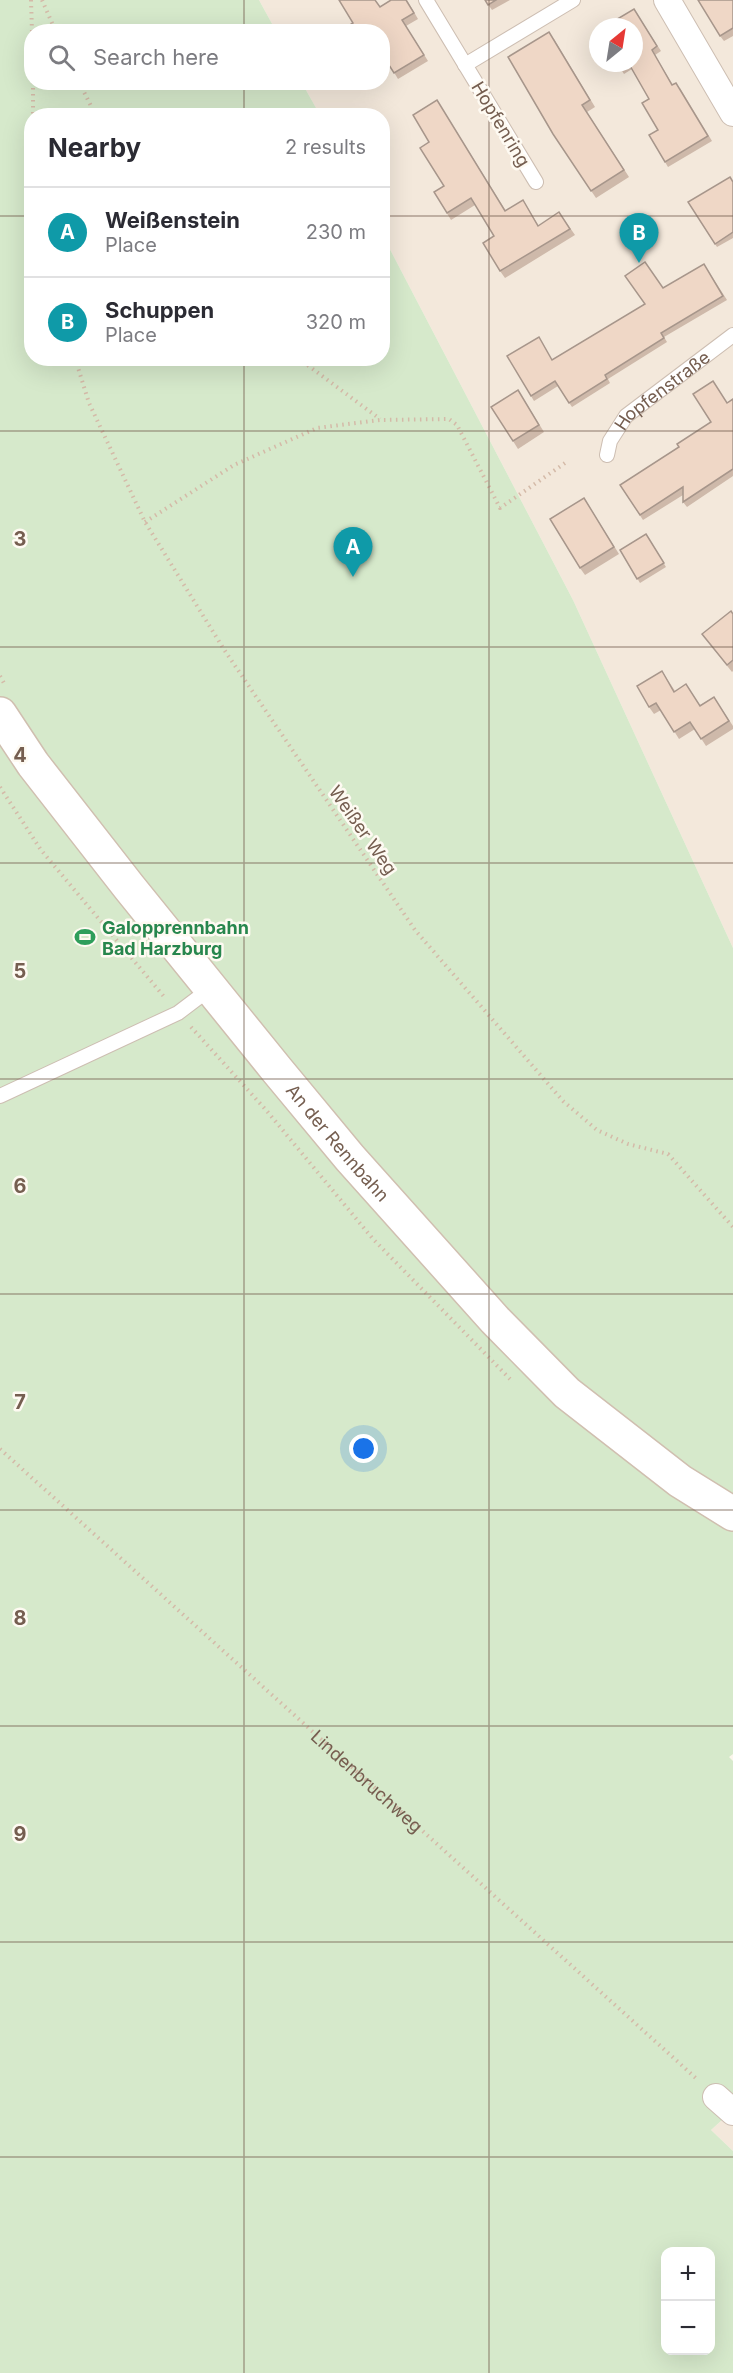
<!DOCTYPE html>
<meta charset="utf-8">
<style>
body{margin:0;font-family:Inter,sans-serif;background:#f2f2f3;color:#2b2b33}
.controls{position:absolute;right:18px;bottom:18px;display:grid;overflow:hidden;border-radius:12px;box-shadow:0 6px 24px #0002}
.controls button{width:54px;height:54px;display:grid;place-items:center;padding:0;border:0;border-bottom:2px solid #e1e1e2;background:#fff;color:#2b2b33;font:30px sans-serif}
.compass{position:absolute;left:589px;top:18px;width:54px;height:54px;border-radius:50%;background:#fff;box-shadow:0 6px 24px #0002;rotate:30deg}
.you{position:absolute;left:364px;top:1449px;width:21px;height:21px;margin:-15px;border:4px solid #fff;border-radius:50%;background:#1a73e8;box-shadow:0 0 0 9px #1a73e833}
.badge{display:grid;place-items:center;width:39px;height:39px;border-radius:50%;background:#2563eb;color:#fff;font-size:20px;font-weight:700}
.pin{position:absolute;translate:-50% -50px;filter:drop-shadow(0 2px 3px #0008)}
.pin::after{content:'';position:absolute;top:32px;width:21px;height:18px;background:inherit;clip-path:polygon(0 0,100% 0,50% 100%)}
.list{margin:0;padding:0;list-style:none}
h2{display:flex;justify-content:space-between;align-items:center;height:78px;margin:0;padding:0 24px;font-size:26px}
h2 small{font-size:20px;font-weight:400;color:#7c7c81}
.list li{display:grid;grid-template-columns:39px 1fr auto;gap:18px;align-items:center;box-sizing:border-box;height:90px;padding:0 24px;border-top:2px solid #e1e1e2}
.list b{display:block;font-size:22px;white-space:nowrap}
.list p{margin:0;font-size:20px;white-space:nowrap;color:#7c7c81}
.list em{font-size:20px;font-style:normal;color:#7c7c81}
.icon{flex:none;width:33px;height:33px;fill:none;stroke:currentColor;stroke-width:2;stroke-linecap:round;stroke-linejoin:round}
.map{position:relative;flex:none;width:733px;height:2373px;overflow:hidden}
.search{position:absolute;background:#fff;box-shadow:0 6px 24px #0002;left:24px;top:24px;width:366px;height:66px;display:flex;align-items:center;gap:15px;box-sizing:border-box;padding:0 21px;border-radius:24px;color:#7c7c81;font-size:22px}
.panel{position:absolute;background:#fff;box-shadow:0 6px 24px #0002;left:24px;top:108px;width:366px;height:258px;border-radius:24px}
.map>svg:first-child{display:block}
</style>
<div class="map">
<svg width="733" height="2373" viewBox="0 0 733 2373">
<rect width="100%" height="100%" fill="#fbf6ec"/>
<g fill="#f3e8db" fill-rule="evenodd">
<path d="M259,0h474v948l-160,-348 -190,-364 -1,-120 -62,-1 -18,-32 80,-1v-50l-106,-1zM598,27h36v36h-36z"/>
<path d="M733,2110v41l-22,-21z"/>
</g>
<path fill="#d6e9cb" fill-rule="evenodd" d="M0,0h259l17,31 -244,1v50l270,1 18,32 -288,1v242h350l1,-122 190,364 160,348v806l-4,3 4,4v349l-22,20 22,21v222h-733zM666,2252h44v98h-44z"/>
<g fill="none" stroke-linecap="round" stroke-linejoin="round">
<g stroke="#cdbeb2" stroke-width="16">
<g id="service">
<path d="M426,0l110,182"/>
<path d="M465,65l108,-65"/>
<path id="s2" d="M607,455l3,-14 16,-25 107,-81"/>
<path d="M0,1096l178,-83 33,-25"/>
</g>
</g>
<g stroke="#cdbeb2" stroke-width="28">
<g id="minor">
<path d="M667,0l66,113"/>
<path d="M716,2097l17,15"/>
</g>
</g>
<g stroke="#d0bfb0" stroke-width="36">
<g id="secondary">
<path id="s3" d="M0,714l33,50 96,123 148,183 73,88 145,162 72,73 113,88 53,33"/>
</g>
</g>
<g stroke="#d4baa8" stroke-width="4" stroke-dasharray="1.5 4.5" stroke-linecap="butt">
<path d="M31,0l1,32"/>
<path d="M42,0l14,32"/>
<path d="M33,82v34"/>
<path d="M79,82l17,34"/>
<path d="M75,358l14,45 56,119 80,129 190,279 148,171 34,29 31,14 40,10 65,73"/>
<path d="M298,358l82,61"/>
<path d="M145,522l89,-57 83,-37 63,-8 69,-1 8,6 43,83 68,-47"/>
<path d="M0,676l5,9"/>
<path d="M0,787l41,63 125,149"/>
<path d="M191,1027l75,83 107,129 137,140"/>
<path id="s1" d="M0,1449l698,631"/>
</g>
<use href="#service" stroke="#fff" stroke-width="14"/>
<use href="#minor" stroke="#fff" stroke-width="26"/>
<use href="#secondary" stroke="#fff" stroke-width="33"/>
</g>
<g fill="#ceb9aa">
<path d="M391,0h16l11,19 -12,7 22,35 -30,18 -12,-20 -4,3v-30l-29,-9z"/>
<path d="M485,0h25l-18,10z"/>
<path d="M733,0v36l-9,5 -4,-5z"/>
<path d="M637,14l24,37 -6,4 18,30 7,3 32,53 -44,26 -3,-5 -7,-32 -9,-31 -17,-30 -8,5 -7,-11z"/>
<path d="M554,39l41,68 -8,5 42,65 -33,21 -43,-64z"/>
<path d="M437,100l69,111 17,-11 16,26 20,-14 16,23 -70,43 -5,-7 -6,-35 -19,-31 -24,15 -17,-28 10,-6 -15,-44z"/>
<path d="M733,181v57l-16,9 -29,-45z"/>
<path d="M704,264l23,36 -63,37 3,5 -59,37 2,4 -38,24 -14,-21 -24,15 -3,-5 22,-37 92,-55 18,-16z"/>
<path d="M518,390l26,42 -26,17 -5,-8z"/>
<path d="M733,399v77l-46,31 -4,-5v-7l-40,25 -23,-35 59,-38 32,-25 16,-19z"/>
<path d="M584,498l35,56 -34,21 -5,-7z"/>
<path d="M646,534l20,33 -26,16 -20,-33z"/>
<path d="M733,614v57l-1,1 -30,-38z"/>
<path d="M662,671l13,20 25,14 14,-8 19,29v3l-27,17 -11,-17 -16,10 -18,-29 -7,4 -5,-7z"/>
</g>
<g fill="#efd7c6" stroke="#a7968b" stroke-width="1.5">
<path d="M339,0h36l5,7 11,-7h15l8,13 -12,7 22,35 -30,18 -12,-19v-22h-43l14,-9z"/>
<path d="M485,0h11l-8,5z"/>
<path d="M698,0h35v28l-13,8z"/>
<path d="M634,9l23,37 -5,4 20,35 4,-2 32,53 -43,26 -16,-27 9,-5 -16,-27 7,-4 -20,-35 -8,5 -4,-6h17v-36h-30z"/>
<path d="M549,32l41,68 -8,5 42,65 -33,21 -38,-57 -45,-77z"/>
<path d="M437,100l68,111 18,-11 15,26 21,-14 11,17 -70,42 -17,-28 11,-7 -23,-38 -24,15 -13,-21 10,-6 -24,-38 9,-6 -16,-27z"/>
<path d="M730,177l3,5v50l-18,12 -27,-42z"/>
<path d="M645,262l18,26 41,-24 19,32 -62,37 3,5 -59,37 2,4 -38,24 -14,-22 -24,15 -24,-40 32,-19 13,23 93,-56 -20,-28z"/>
<path d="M713,381l14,22 6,-4v70l-50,33v-15l-43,28 -20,-30 59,-38 -2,-3 34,-22 -18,-28z"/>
<path d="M518,390l21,35 -26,16 -22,-34z"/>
<path d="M584,498l30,49 -34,21 -30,-49z"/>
<path d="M646,534l18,29 -27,16 -17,-29z"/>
<path d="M731,611l2,3v46l-6,5 -25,-31z"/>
<path d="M662,671l12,21 12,-8 14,22 14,-9 15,24 -28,18 -11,-17 -16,10 -18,-29 -7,4 -12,-21z"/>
</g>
<path fill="none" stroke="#755e50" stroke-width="1.5" stroke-opacity="0.55" d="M244,0v32M489,0v2373M244,82v34M0,216h32M382,216h351M244,358v2015M0,431h733M0,647h733M0,863h733M0,1079h733M0,1294h733M0,1510h733M0,1726h733M0,1942h733M0,2157h733"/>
<defs>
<g id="stadium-bare" transform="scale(1.62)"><path d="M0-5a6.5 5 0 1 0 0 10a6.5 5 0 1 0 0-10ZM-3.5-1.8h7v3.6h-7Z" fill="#2e9e5b" stroke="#fefaf2" stroke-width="2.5" paint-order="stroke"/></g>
</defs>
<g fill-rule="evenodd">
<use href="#stadium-bare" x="85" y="937"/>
</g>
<g text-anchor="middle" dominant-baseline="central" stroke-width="5" stroke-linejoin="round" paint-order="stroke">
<g font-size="18" fill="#755e50" stroke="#fefaf2">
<text transform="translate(501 124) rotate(59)">Hopfenring</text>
<text stroke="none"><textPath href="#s2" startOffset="88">Hopfenstraße</textPath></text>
<text transform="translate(363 830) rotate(55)">Weißer Weg</text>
<text stroke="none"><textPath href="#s3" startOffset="546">An der Rennbahn</textPath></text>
<text stroke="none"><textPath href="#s1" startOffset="495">Lindenbruchweg</textPath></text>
</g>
<g font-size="18" font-weight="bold" fill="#27864d" stroke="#fefaf2" text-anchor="start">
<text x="102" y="927">Galopprennbahn<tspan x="102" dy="21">Bad Harzburg</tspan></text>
</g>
</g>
<g font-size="20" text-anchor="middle" font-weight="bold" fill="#755e50" stroke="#fefaf2" stroke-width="5" stroke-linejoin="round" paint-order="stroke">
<text x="20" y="546">3</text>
<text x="20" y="762">4</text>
<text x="20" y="978">5</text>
<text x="20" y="1193">6</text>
<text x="20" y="1409">7</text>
<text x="20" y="1625">8</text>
<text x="20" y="1841">9</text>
</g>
</svg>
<div class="controls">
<button>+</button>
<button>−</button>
</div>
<svg class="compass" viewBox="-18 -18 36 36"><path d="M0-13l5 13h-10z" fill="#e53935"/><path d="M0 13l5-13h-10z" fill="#7c7c81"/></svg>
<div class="you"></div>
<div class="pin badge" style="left:353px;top:577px;background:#0f9aa8">A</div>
<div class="pin badge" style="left:639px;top:263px;background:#0f9aa8">B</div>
<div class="search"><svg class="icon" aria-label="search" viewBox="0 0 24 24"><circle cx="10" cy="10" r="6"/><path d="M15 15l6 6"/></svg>Search here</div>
<section class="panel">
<h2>Nearby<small>2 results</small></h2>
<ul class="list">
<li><span class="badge" style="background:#0f9aa8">A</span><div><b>Weißenstein</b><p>Place</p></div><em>230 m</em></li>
<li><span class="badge" style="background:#0f9aa8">B</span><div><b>Schuppen</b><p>Place</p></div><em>320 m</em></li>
</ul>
</section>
</div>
